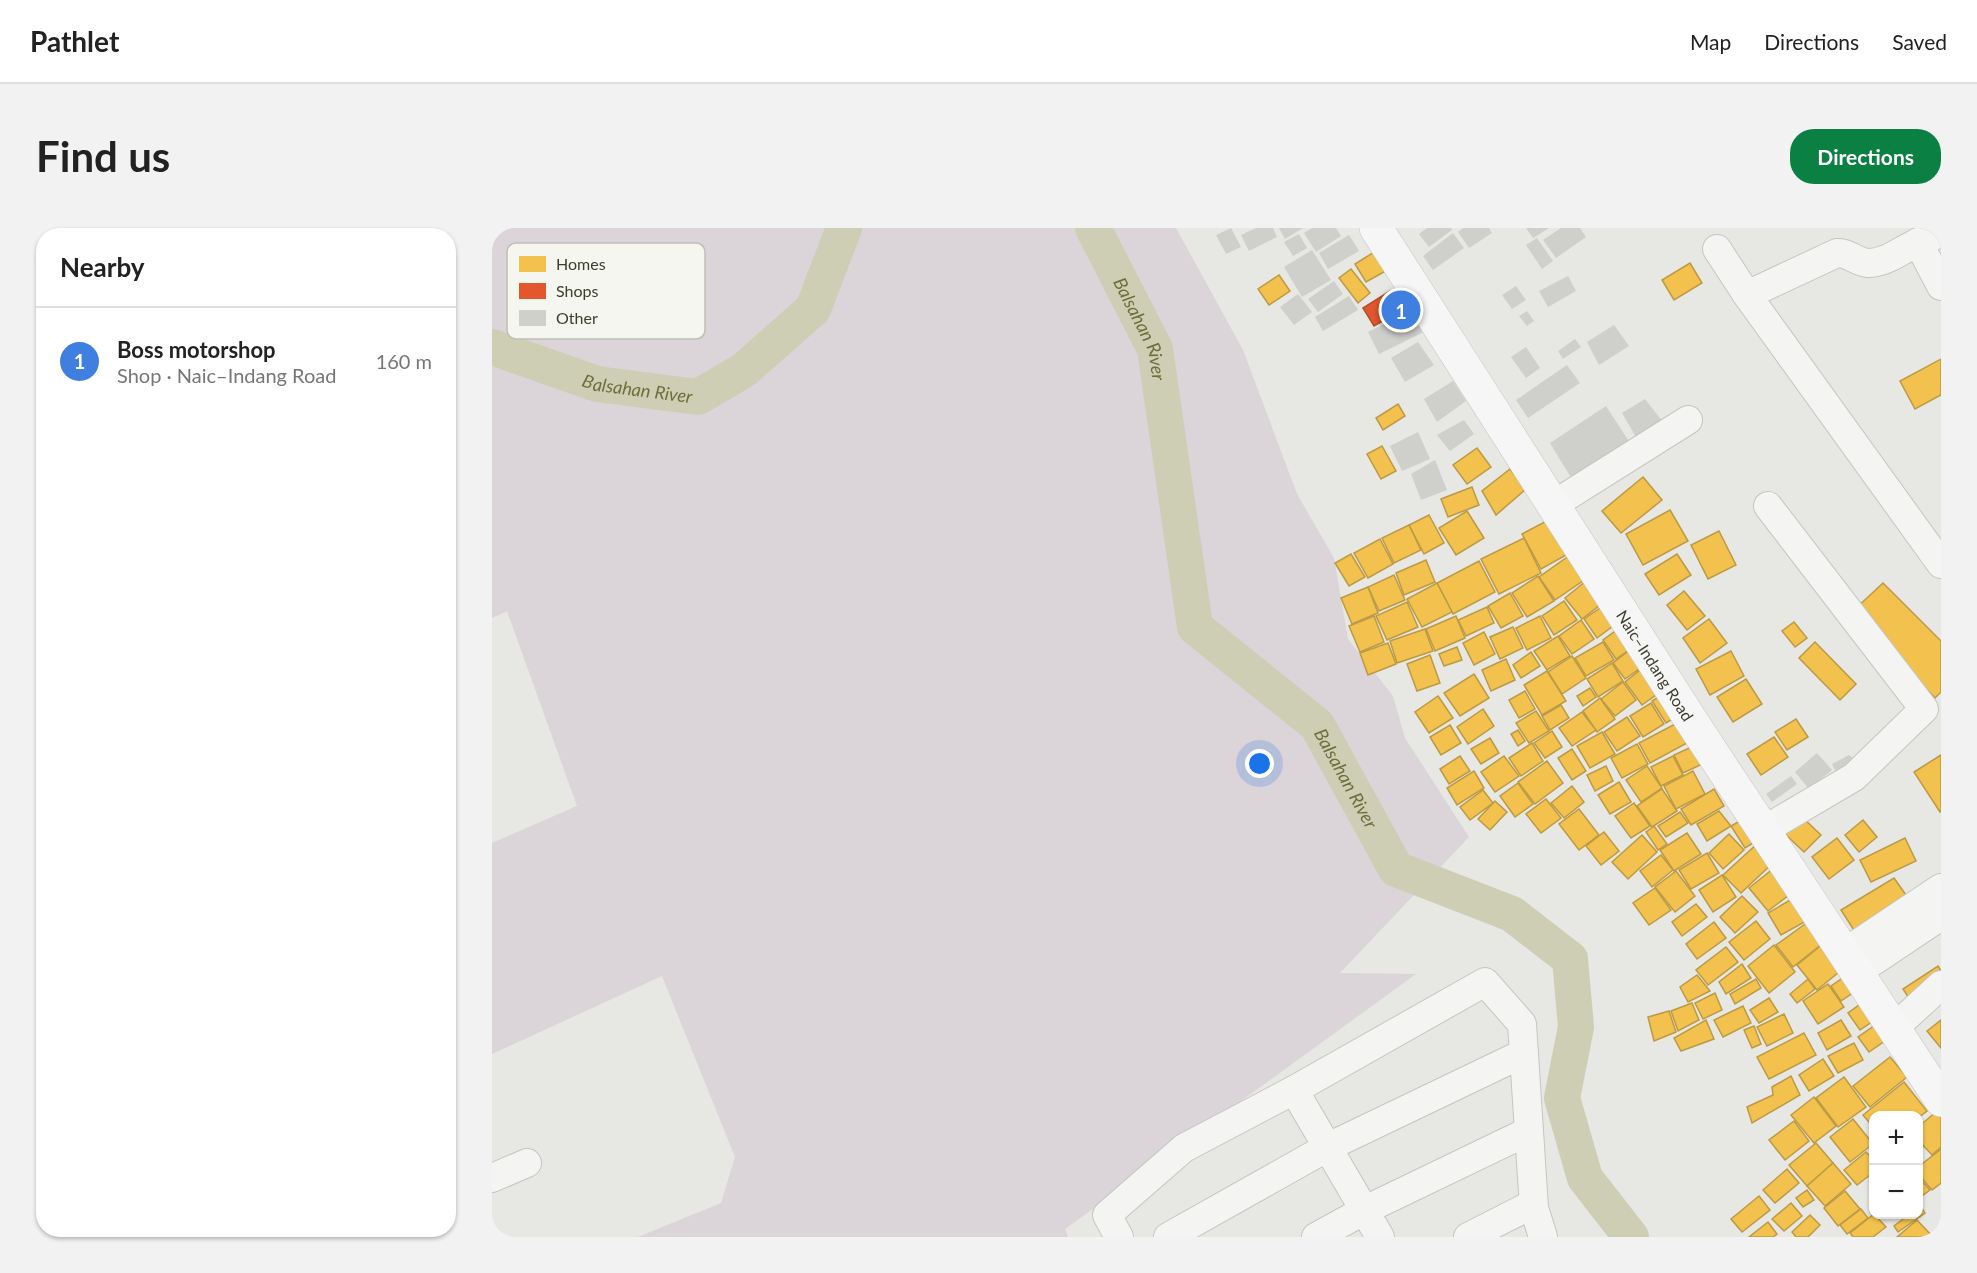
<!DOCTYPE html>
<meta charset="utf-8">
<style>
body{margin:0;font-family:Lato,sans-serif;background:#f2f2f2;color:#222}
.controls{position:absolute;right:18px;bottom:18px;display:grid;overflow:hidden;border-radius:12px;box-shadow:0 2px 4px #0004}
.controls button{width:54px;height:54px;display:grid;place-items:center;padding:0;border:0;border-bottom:2px solid #e0e0e0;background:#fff;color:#222;font:30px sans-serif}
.you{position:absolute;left:768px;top:536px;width:21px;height:21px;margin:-15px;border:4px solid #fff;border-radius:50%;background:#1a73e8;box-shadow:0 0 0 9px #1a73e833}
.badge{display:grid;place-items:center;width:39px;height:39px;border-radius:50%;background:#0b8043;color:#fff;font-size:20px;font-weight:700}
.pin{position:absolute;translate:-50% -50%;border:3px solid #fff;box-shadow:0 2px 6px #0006}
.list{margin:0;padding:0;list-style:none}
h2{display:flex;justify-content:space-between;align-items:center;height:78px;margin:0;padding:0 24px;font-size:26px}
h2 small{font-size:20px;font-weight:400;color:#767676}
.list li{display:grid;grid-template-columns:39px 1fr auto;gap:18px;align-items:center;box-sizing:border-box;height:108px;padding:0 24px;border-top:2px solid #e0e0e0}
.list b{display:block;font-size:22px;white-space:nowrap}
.list p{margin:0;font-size:20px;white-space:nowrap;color:#767676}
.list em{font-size:20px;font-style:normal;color:#767676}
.map{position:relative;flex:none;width:1449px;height:1009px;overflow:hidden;border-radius:24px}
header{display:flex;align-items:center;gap:36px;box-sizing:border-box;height:84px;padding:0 30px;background:#fff;border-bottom:2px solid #e0e0e0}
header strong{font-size:28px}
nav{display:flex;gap:33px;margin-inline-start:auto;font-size:21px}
.intro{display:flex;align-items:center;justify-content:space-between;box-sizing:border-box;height:144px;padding:0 36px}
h1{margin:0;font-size:42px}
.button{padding:15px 27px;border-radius:24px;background:#0b8043;color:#fff;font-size:21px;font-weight:700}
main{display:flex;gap:36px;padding:0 36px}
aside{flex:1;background:#fff;border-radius:24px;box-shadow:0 2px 4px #0004}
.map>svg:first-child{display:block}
</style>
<header>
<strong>Pathlet</strong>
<nav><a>Map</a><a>Directions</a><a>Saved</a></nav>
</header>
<div class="intro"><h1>Find us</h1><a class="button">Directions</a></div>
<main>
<aside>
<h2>Nearby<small></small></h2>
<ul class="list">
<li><span class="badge" style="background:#3f7fe0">1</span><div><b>Boss motorshop</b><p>Shop · Naic–Indang Road</p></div><em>160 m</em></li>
</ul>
</aside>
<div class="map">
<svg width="1449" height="1009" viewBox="0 0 1449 1009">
<rect width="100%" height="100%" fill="#e7e7e3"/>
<path fill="#dbd4d8" d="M0,0h684l67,122 54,144 37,64 14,81 45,57 12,42 64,99 -129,136 76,1 -351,255 3,8h-430l83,-34 14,-46 -73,-181 -170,78v-211l85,-37 -70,-195 -15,7z"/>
<g fill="#f2c14e" stroke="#bc9a44" stroke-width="1.5">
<path d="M887,21l12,19 -25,14 -11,-18z"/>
<path d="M1198,35l12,20 -28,17 -12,-20z"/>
<path d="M859,41l19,24 -12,10 -19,-25z"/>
<path d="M787,47l11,16 -21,14 -11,-16z"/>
<path d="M1449,131v36l-26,14 -15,-28z"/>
<path d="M906,176l7,12 -22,14 -7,-12z"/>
<path d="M890,218l14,25 -15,8 -14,-25z"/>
<path d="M985,220l14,19 -24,17 -14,-19z"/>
<path d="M1018,241l16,20 -30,26 -14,-24z"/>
<path d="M1151,249l19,23 -41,33 -19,-22z"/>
<path d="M980,259l7,18 -31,12 -7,-18z"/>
<path d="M1178,282l18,31 -45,24 -17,-31z"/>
<path d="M975,283l17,27 -28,17 -17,-27z"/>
<path d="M937,287l15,28 -20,11 -15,-29z"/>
<path d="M1064,288l19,34 -34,19 -19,-35z"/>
<path d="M917,297l12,25 -27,13 -12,-25z"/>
<path d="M1227,303l17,34 -28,14 -17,-34z"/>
<path d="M1032,310l17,35 -42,21 -18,-35z"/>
<path d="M888,311l13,25 -25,14 -14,-25z"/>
<path d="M1081,325l17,23 -35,24 -16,-23z"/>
<path d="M859,326l14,23 -16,9 -14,-23z"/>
<path d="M1185,326l14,21 -32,20 -14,-21z"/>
<path d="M934,332l9,22 -31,13 -8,-22z"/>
<path d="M987,333l16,31 -42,22 -16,-31z"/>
<path d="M902,347l11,25 -26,11 -11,-24z"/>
<path d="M1046,348l16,25 -27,16 -15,-24z"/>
<path d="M1100,348l17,22 -27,21 -17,-21z"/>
<path d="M945,355l15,29 -30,15 -15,-28z"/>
<path d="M1391,355l58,58v51l-6,6 -82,-87z"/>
<path d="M876,359l10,26 -26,11 -11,-26z"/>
<path d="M1192,363l21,25 -18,14 -20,-25z"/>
<path d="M1018,365l13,23 -22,12 -13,-22z"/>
<path d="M1072,373l13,19 -23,15 -12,-19z"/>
<path d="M915,374l11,25 -31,13 -11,-24z"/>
<path d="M1117,374l12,18 -24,18 -13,-19z"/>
<path d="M995,379l7,16 -28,13 -8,-16z"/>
<path d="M882,388l10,26 -24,10 -11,-26z"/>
<path d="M964,388l9,22 -30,13 -9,-22z"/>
<path d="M1048,388l11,22 -24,12 -11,-22z"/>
<path d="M1217,391l18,24 -27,20 -17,-25z"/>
<path d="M1089,392l13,19 -22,15 -13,-18z"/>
<path d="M1302,394l13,16 -12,9 -13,-16z"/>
<path d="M1133,396l14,19 -23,16 -13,-19z"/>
<path d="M1021,399l10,21 -23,11 -10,-22z"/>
<path d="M933,401l8,22 -36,12 -7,-22z"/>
<path d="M992,404l11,22 -21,11 -11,-22z"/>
<path d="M1066,408l12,20 -23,14 -13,-19z"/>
<path d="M1111,414l11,18 -28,16 -11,-18z"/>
<path d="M1323,414l41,42 -16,16 -41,-42z"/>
<path d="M896,415l8,21 -28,11 -8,-22z"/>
<path d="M1144,417l13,17 -24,17 -12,-16z"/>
<path d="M965,419l5,13 -18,6 -5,-12z"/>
<path d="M1239,423l13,25 -34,19 -14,-26z"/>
<path d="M1039,424l9,14 -19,12 -8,-13z"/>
<path d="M938,427l10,28 -23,8 -10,-27z"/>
<path d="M1080,428l14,22 -24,16 -14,-22z"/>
<path d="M1014,431l9,21 -24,11 -9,-21z"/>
<path d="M1120,435l11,18 -25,16 -11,-18z"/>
<path d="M1157,435l18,24 -25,18 -17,-23z"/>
<path d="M1055,443l19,30 -24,14 -18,-30z"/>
<path d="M982,446l15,24 -29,18 -16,-23z"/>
<path d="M1254,451l16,25 -29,18 -16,-25z"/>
<path d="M1131,454l13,18 -21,16 -14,-17z"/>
<path d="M1098,460l6,9 -13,9 -6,-10z"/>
<path d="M1177,462l14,23 -17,10 -14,-22z"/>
<path d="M1033,463l10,18 -16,9 -10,-18z"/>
<path d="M946,468l15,22 -24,15 -14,-21z"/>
<path d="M1108,470l15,21 -18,13 -14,-21z"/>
<path d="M1159,475l13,21 -21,13 -13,-21z"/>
<path d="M1069,477l8,13 -19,12 -8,-14z"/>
<path d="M991,481l11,17 -26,18 -11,-17z"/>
<path d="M1044,483l13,20 -20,12 -13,-20z"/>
<path d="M1090,484l14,18 -24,16 -13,-18z"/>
<path d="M1135,489l13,19 -23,15 -13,-19z"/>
<path d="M1304,491l12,18 -21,13 -12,-18z"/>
<path d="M1185,495l10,20 -37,20 -11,-20z"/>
<path d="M958,497l11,18 -20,12 -11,-18z"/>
<path d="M1026,502l7,11 -7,5 -7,-12z"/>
<path d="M1060,503l10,16 -17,11 -11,-15z"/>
<path d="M1110,504l13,22 -25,14 -13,-22z"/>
<path d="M1282,509l14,20 -27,18 -14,-21z"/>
<path d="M998,510l9,15 -18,11 -10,-15z"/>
<path d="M1210,514l9,18 -28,13 -9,-18z"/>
<path d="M1040,515l11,18 -22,15 -12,-18z"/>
<path d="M1145,516l11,20 -26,14 -11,-20z"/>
<path d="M1080,521l14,22 -14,9 -14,-22z"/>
<path d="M1449,527v56l-1,1 -26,-40z"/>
<path d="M968,528l10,15 -21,13 -9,-15z"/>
<path d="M1012,528l15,20 -24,16 -14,-20z"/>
<path d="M1181,528l10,19 -22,11 -10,-19z"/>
<path d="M1055,533l16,22 -28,21 -17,-22z"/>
<path d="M1114,538l7,15 -18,10 -8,-16z"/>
<path d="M1155,538l15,22 -21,14 -15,-22z"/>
<path d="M982,543l10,17 -27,17 -10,-17z"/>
<path d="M1201,543l12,23 -29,15 -12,-23z"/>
<path d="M1127,554l12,20 -21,12 -12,-19z"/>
<path d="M1026,555l15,21 -18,13 -15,-21z"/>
<path d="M1080,558l12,16 -20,16 -13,-15z"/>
<path d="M1170,561l15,22 -25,16 -15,-21z"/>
<path d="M1222,561l10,17 -33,19 -10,-16z"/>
<path d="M991,562l10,13 -23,17 -10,-13z"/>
<path d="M1054,571l15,19 -20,15 -15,-19z"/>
<path d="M1003,573l12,11 -17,18 -12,-11z"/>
<path d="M1142,575l16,23 -19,12 -16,-22z"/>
<path d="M1087,581l20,26 -20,15 -20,-26z"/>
<path d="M1227,583l12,15 -24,15 -10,-17z"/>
<path d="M1188,584l8,11 -22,14 -8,-11z"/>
<path d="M1260,586l14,21 -21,13 -14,-22z"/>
<path d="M1309,588l20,19 -17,17 -20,-19z"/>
<path d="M1371,592l14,17 -18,15 -14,-17z"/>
<path d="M1162,598l13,18 -9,6 -12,-18z"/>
<path d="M1112,604l15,19 -18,14 -15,-19z"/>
<path d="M1195,605l14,21 -27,17 -14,-21z"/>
<path d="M1237,606l15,16 -21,19 -14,-16z"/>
<path d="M1150,607l15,17 -29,27 -16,-17z"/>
<path d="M1345,610l17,22 -25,19 -17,-22z"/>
<path d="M1413,610l11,23 -45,21 -11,-22z"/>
<path d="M1267,614l17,18 -35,33 -18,-18z"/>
<path d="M1215,625l12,20 -28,16 -12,-19z"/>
<path d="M1169,627l12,15 -21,17 -12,-16z"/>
<path d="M1282,640l19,24 -25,19 -19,-23z"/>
<path d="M1184,643l19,25 -20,16 -20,-25z"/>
<path d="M1230,647l14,22 -23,15 -14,-22z"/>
<path d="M1402,650l17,24 -52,36 -18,-28z"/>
<path d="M1163,660l16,22 -22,15 -16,-22z"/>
<path d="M1312,664l13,23 -36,20 -13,-22z"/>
<path d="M1250,668l16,16 -23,21 -15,-16z"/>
<path d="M1204,676l11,13 -25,19 -10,-14z"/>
<path d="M1320,691l15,21 -34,27 -17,-22z"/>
<path d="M1264,693l14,18 -26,21 -15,-18z"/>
<path d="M1222,694l12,16 -29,21 -11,-15z"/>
<path d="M1332,715l20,25 -27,22 -20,-25z"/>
<path d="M1282,717l21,27 -26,21 -21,-27z"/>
<path d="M1234,719l12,15 -30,23 -12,-15z"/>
<path d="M1250,736l9,14 -25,16 -7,-12z"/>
<path d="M1446,738l3,5v10l-29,22 -9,-14z"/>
<path d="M1361,743l10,15 -22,15 -10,-15z"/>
<path d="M1205,747l13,16 -22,11 -8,-15z"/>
<path d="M1264,751l5,9 -26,16 -5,-10z"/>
<path d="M1316,751l7,10 -18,14 -7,-9z"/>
<path d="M1336,756l16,23 -26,17 -15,-23z"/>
<path d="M1223,765l7,17 -19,9 -8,-16z"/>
<path d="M1277,770l9,14 -19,11 -9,-13z"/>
<path d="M1374,772l13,17 -19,13 -12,-17z"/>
<path d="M1200,775l7,17 -21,11 -7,-20z"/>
<path d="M1251,778l8,17 -28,14 -9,-17z"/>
<path d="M1177,783l7,21 -22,9 -6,-24z"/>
<path d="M1292,786l9,19 -26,13 -10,-19z"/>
<path d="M1214,792l8,19 -33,12 -7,-13z"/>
<path d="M1349,792l10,16 -24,14 -9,-17z"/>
<path d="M1449,792v28l-14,-17z"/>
<path d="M1389,793l11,15 -23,16 -11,-15z"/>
<path d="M1262,798l7,18 -9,4 -8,-18z"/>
<path d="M1312,805l12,22 -47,24 -12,-22z"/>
<path d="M1362,815l9,17 -25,13 -10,-17z"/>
<path d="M1398,829l17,20 -37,30 -17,-21z"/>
<path d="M1331,831l11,17 -25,15 -10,-16z"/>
<path d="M1299,848l9,19 -48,28 -5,-16 26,-12 -1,-8z"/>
<path d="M1352,849l22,30 -28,20 -22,-29z"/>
<path d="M1412,854l23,29 -9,7v-2h-44v12l-11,-13z"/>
<path d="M1322,869l22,29 -22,17 -23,-28z"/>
<path d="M1444,884l5,5v30l-9,8 -14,-15v-13z"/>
<path d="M1361,891l20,25 -23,18 -20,-25z"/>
<path d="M1302,893l15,20 -24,19 -16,-20z"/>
<path d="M1324,915l17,20 -26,23 -18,-21z"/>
<path d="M1449,921v34l-9,7 -14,-16v-7z"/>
<path d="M1374,924l8,9v11l-17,13 -13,-15z"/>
<path d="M1341,935l18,21 -26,22 -18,-20z"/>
<path d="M1295,941l12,14 -24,20 -12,-13z"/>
<path d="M1426,949l12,13 -12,9z"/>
<path d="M1315,962l7,10 -11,7 -7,-9z"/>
<path d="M1353,963l15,18 -22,17 -14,-18z"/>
<path d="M1267,968l11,14 -28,22 -11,-13z"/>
<path d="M1299,975l11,13 -18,15 -12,-12z"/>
<path d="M1429,979l4,6 -27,19 -4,-6 16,-12h8v-6z"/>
<path d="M1369,981l7,9 -21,16 -7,-9z"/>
<path d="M1382,986l12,13 -13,10h-20l-3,-4z"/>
<path d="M1318,987l10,10 -12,12h-12l-4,-5z"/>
<path d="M1425,992l16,17h-36z"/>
<path d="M1276,994l9,12 -4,3h-24z"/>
</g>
<path fill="#e4572e" stroke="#b2502d" stroke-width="1.5" d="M898,63l14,18 -30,17 -11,-18z"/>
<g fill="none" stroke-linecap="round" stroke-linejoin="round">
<g stroke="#ceceb5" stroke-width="36">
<path id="s1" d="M601,0l62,121 40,278 122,98 79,144 116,45 58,45 6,68 -14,71 23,80 46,59"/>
<path id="s2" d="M0,119l105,37 101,13 46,-27 69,-61 31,-81"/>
</g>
</g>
<g fill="#cfcfcb">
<path d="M739,0l10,19 -15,7 -10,-19z"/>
<path d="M764,0h17l4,9 -28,14 -8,-16z"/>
<path d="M787,0h24l-18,11z"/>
<path d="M820,0h24l5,8 -25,16 -12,-19z"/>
<path d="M935,0h24l1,2 -23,17 -10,-13z"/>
<path d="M971,0h26l3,5 -23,15 -11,-16z"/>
<path d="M1034,0h23l-16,10z"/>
<path d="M1069,0h19l6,9 -30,21 -13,-18z"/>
<path d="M961,5l11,15 -31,22 -10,-14z"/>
<path d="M807,6l8,14 -14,8 -9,-14z"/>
<path d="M857,7l10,16 -31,18 -9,-16z"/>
<path d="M1045,10l16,23 -11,8 -16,-24z"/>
<path d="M820,22l19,30 -29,17 -18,-30z"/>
<path d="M1076,48l8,15 -28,16 -9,-16z"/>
<path d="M842,53l9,13 -25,18 -10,-13z"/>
<path d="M1024,58l10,14 -14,9 -10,-14z"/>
<path d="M806,66l14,18 -18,13 -14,-18z"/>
<path d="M857,68l9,14 -35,21 -8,-14z"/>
<path d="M920,82l14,21 -47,23 -11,-22z"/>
<path d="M1035,83l7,10 -7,5 -8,-10z"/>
<path d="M1122,97l15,21 -30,19 -12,-23z"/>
<path d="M1083,111l6,8 -18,12 -5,-8z"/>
<path d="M926,114l16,23 -29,17 -14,-24z"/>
<path d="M1034,119l14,21 -14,10 -15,-21z"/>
<path d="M1075,137l13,18 -52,35 -12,-18z"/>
<path d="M961,153l13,20 -29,21 -13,-23z"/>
<path d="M1153,171l21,27 -27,16 -17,-29z"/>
<path d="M1114,178l24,37 -57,38 -23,-38z"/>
<path d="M972,192l10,14 -24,17 -13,-16z"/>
<path d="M926,204l12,27 -28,12 -12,-25z"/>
<path d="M943,232l12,30 -26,10 -10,-26z"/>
<path d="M1325,525l15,17 -23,19 -14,-17z"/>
<path d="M1357,527l11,9 -21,14 -7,-14z"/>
<path d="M1299,548l6,8 -25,18 -6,-8z"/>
</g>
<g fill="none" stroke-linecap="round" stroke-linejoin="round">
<g stroke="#c5c5c1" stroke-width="30">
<g id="minor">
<path d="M1449,5c-10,4 -21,8 -30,13 -14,7 -27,17 -43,17 -12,-1 -20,-11 -31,-10l-90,42 194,269"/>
<path d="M1426,14l23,44"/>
<path d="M1225,21l30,46"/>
<path d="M1061,277l135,-85"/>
<path d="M1272,602l90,-53 70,-68 -156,-203"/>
<path d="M1352,725l97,-65"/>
<path d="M1365,744l84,-56"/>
<path d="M1402,800l47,-43"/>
<path d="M802,862l86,147"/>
<path d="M0,950l35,-15"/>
<path d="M627,1009l-12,-22 77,-67 110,-58 191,-108 37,42 12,184 9,29"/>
<path d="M676,1009l160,-90 196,-94"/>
<path d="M824,1009l49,-27 164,-79"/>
<path d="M976,1009l65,-33"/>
</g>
</g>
<g stroke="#c4c4c0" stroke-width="34">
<g id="major">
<path id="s3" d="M884,0l318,497 247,375"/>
</g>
</g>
<use href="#minor" stroke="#f4f4f2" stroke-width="28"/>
<use href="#major" stroke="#f6f6f6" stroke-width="33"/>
</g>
<g text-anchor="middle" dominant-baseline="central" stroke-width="6" stroke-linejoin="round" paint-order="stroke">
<g font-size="16" fill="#3d3e2c" stroke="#f6f6f1">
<text stroke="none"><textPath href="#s3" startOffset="519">Naic–Indang Road</textPath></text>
</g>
<g font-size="18" font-style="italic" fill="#6d6e3a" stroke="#f6f6f1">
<text stroke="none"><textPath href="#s1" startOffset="112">Balsahan River</textPath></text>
<text stroke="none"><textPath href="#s2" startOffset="152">Balsahan River</textPath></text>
<text stroke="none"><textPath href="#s1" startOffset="634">Balsahan River</textPath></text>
</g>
</g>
<rect x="15" y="15" width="198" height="96" rx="9" fill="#f6f6f1" stroke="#bebfb6" stroke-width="1.5"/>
<rect x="27" y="28" width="27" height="16" fill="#f2c14e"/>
<rect x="27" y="55" width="27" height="16" fill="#e4572e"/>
<rect x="27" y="82" width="27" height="16" fill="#cfcfcb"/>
<g font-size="16" fill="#3d3e2c">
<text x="64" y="42">Homes</text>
<text x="64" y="69">Shops</text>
<text x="64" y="96">Other</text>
</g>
</svg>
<div class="controls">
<button>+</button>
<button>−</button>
</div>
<div class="you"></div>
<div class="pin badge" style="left:909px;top:82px;background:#3f7fe0">1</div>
</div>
</main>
